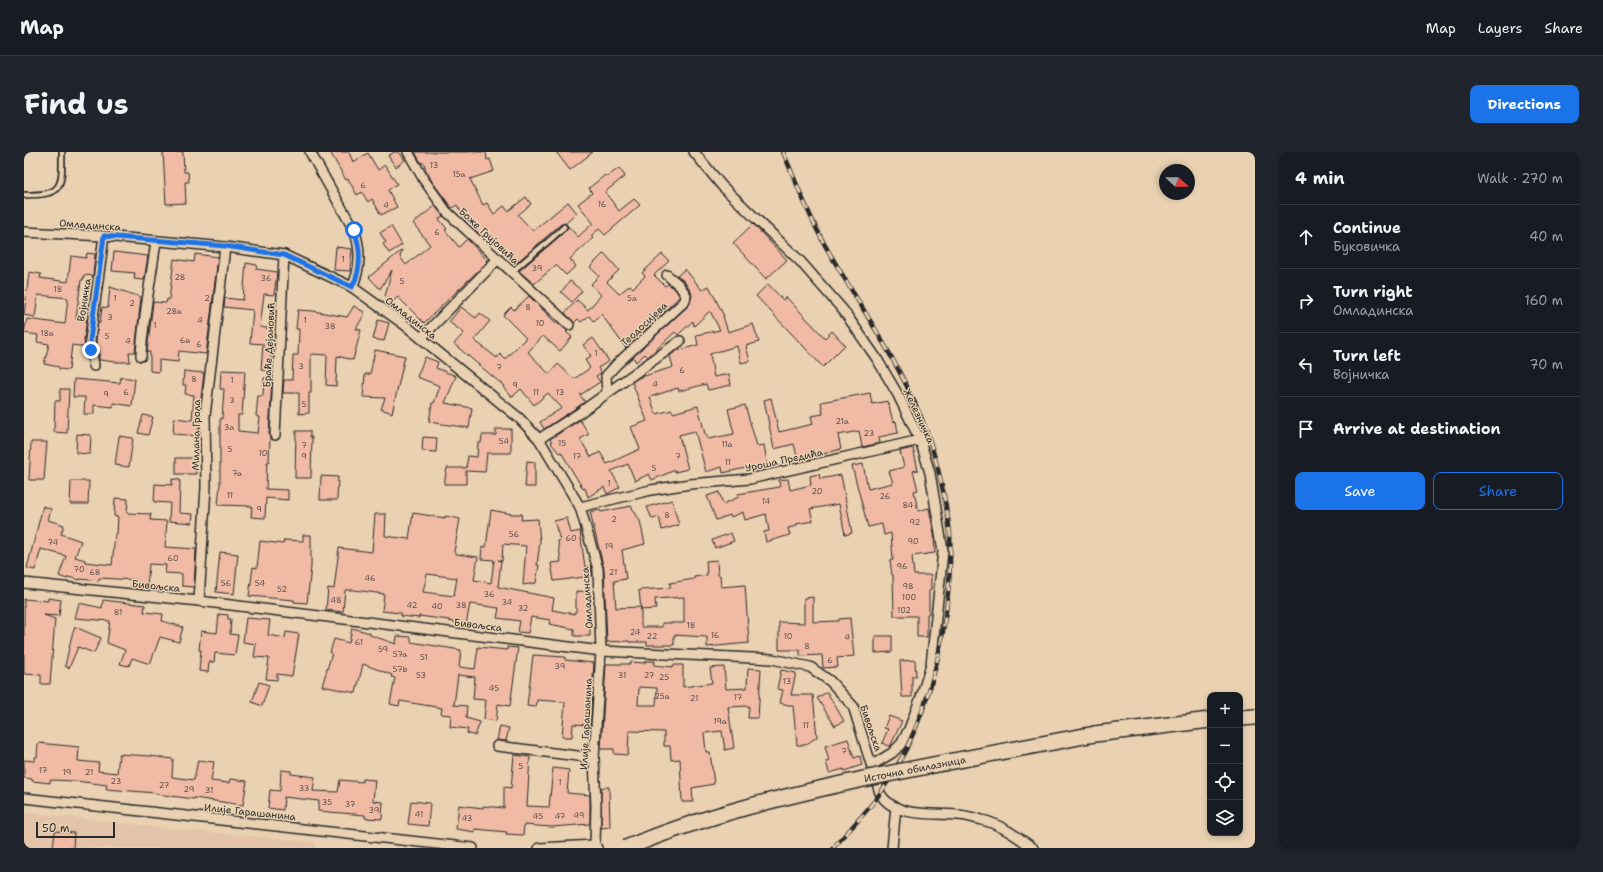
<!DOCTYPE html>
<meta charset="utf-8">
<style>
body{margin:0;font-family:"Shantell Sans",sans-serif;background:#20242c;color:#f1f3f6}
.controls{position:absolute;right:12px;bottom:12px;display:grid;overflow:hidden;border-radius:8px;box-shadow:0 2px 6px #0003}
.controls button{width:36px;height:36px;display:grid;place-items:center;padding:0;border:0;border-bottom:1px solid #363941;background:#171b24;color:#f1f3f6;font:20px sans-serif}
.compass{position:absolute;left:1135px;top:12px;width:36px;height:36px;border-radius:50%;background:#171b24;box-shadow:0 2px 6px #0003;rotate:112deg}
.scale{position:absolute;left:12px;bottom:10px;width:79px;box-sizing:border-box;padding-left:4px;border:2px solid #2b2b2b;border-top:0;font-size:11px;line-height:14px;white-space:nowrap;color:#2b2b2b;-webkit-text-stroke:3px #e9d1b1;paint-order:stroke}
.stop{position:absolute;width:12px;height:12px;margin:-9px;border:3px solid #1a73e8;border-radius:50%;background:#fff}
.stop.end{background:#1a73e8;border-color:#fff;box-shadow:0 1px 4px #0008}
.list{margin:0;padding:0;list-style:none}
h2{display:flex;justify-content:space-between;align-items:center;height:52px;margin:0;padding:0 16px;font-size:17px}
h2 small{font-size:13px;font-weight:400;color:#9ea1a6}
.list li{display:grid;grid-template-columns:26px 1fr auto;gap:12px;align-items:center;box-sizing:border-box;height:64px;padding:0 16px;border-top:1px solid #363941}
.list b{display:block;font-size:15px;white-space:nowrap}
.list p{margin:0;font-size:13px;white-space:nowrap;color:#9ea1a6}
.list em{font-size:13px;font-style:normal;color:#9ea1a6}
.actions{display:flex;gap:8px;padding:12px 16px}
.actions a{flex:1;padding:9px 0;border:1px solid #1a73e8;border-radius:8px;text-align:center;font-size:14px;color:#1a73e8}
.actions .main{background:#1a73e8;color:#fff}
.icon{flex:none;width:22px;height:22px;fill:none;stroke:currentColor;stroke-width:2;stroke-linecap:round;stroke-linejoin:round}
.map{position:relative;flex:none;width:1231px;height:696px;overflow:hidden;border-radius:8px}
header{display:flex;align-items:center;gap:24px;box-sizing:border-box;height:56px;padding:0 20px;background:#171b24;border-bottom:1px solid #363941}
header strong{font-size:19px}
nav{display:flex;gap:22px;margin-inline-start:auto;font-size:14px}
.intro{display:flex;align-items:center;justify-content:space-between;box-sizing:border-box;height:96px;padding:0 24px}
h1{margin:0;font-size:28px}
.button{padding:10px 18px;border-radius:8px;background:#1a73e8;color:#fff;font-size:14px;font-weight:700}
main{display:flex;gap:24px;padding:0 24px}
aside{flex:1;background:#171b24;border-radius:8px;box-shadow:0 2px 6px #0003}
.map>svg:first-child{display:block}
</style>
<header>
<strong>Map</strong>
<nav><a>Map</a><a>Layers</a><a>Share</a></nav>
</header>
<div class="intro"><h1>Find us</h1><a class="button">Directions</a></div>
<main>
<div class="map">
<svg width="1231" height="696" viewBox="0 0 1231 696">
<rect width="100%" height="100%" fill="#e9d1b1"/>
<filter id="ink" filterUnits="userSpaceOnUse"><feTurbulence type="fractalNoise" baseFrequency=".025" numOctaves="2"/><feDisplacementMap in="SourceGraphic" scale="8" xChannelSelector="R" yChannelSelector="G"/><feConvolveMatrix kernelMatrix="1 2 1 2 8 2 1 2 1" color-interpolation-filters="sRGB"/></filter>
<g filter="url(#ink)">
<path fill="#e3c4a8" d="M0,660l159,18 133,12 -1,6h-291z"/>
<g fill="#f1baa5" stroke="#2b2b2b" fill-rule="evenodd">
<path d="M139,0h20l1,20h4l1,10h-4l1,21 -20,1z"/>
<path d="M306,0h19l4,10 15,-9 10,17 7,-5 12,19 -9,6 9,17 -16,8 -9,-16 -4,3 -6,-10 -5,3 -9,-16 -2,1z"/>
<path d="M370,0h5l6,8 -9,7 -8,-11z"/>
<path d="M391,0h71l1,8 3,-1 4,12 -24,8 13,26 4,-2 7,11 10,-8 4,5 18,-14 5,7 -13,11 15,16 35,-29 9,11 -11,10v1h-5l-47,41 -6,-5 3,-2 -20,-22 -5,4 -19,-17 -10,-18 -5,3 -1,-1 -20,-27 -4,-9h-1l-2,-8h-3z"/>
<path d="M532,0h37l-23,18z"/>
<path d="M595,16l6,8 -20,16 14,19 15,-12 6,6 -35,30 -6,-6 -8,7 2,2 -23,21 6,7 -10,9 -10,-10 -22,19 -15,-13 41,-35 7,-7v-4l11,12 15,-14 -15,-19 14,-11 -3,-5 16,-13 2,2z"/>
<path d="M411,54l8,10 -4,3 8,10 -2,1 14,17 8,-8 21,22 -64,62 -26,-26 -7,6 -6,-7 7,-26 -12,19 -11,-12 33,-27 -2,7 6,8 24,-20 -17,-22z"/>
<path d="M729,72l34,36 -21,19 -33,-36z"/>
<path d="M367,74l11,19 -13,8 -6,-9 3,-2 -6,-9z"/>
<path d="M312,95l16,2 -2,22 -16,-1z"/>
<path d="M90,100l34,4 -4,24 -10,-1 1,-6 -23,-2z"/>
<path d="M63,101l8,1 -2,22 -9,-1 -1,5h-2l-5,39 11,1 -3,19 1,8 -13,-2 -3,25 -10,-1v-2l-15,-3 5,-20 -12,-2 1,-7 -14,-2 3,-14 38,5 3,-26 -30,-3 -3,22 -11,-2 5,-43 12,2 -1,4 28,4 3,-26 15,2z"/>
<path d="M580,101l15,17 -12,12 12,12 11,-9 3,3 12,-12 -3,-3 20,-19 7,7 -15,14 11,11 3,-2 7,5 5,7 -54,52 -25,-34 -7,8 -5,-6 -8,6 -3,-3 -4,4 -9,-10 12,-13 11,10 13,-15 -10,-11 8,-8 -9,-9z"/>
<path d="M171,102l23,3 -12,97 -27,-3 -1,11 -19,-2v12l-9,-1v-19h-3l6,-50 13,1 1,-4 2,1 5,-41 20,3z"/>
<path d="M222,111l11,2 -1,4 21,3 -3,23 -10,-1 -4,33 13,2 -3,42 -9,-1 2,-26 -13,-1 3,-33 -29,-3 1,-9 18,2z"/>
<path d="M661,117l17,21 7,-4 15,30h-1l5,16 25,-8 6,18 -13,4 4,15 -9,2 -4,-17 -27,8 4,23 15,-3 2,11 -23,5 -2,-6 -27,7 -1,-3 -28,9 6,17 16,-4 1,3 25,-7 7,28h1l2,5 26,-5 -6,-25 17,-4 12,41 7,-1 4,23 -17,3 -1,-4 -27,6 -1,-6 -16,5 -11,-41 -16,4 9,34 -13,3v-2l-23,10 -3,-6 -14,7 -7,-17 -17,7 9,16 -13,7 -3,-7 -16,10 -3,-9 -2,1 -22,-37 -2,1 -8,-10 1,-1 -2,-3 30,-19 9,14 -9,5 11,18 9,-5 7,12 33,-15 -9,-22 16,-6 -15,-39 6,-4 35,-11 -3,-11 6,-5 22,-6 -2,-10 24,-5 -10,-19 -16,15 -1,-5 -15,14 -3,-3 -27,25 -3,-3 -9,8 -3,-5 56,-52 3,-9 -1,-4 -7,-11 -7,-5z"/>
<path d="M546,129l12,10 -10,11 -11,-10z"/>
<path d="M744,132l15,16 3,-3 39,41 7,-7 13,14 -22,22 -67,-71z"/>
<path d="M86,135l31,10 -6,55h-6l1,10h-13l-18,-2v-11h-2l-1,-9 2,-18 2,1 2,-16 6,1z"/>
<path d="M505,144l28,28 1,-1 10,8 -2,1 6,5 -12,14 -17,-15 -15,16 21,22 9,-10 16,15 16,-11 -5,-8 6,-4 -8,-11 10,-7 16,23 -11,7 3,5 -5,3 4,6 -20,13 5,7 -41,27 -4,-7 22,-14 -14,-15 -14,12 -13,-16 -9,8 -9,-10 1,-1 -50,-42 10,-11 -15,-11 12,-15 15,11 4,-5 10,8 -16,19 23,18 3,-4 5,5 21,-21 -23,-23 8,-8 3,3z"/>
<path d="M330,154l10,6v3l-8,14 5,1 -8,30 -16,-4 -1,30 -10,-1 1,-30 -16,-1v39h-2v20l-10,1v-21h-16l1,-13h8l1,-25h5l1,-26h-3l2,-19 15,1 34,6z"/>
<path d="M354,168l11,3 -5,18 -11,-2z"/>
<path d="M351,198l30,6 -13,57 -11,-4 4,-11 -22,-1 2,-23h5z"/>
<path d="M401,205l13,5 -2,6 20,8 -11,27 27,5 -3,20 -40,-6 3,-19h2l6,-17 -23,-9z"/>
<path d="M197,218l24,1 -3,44h-4v16l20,2 2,-16 -4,-1 2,-20h5l1,-18h8l-3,57 1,4 -1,23h-2l-1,27 22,1v10l-22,-2 -1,20 -14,-1 1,-11 -34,-1 2,-21v-65h2l2,-30h-4z"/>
<path d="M160,219l20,2 -5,42v21l-26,-2 1,-16 18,2 2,-25 -9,-1 1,-9h-3z"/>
<path d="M97,225l14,2 -3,27 -19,-3v4l-19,-2v9h-10l1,-17h-12l1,-18 46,4z"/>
<path d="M36,237h9l-2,44 -13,-1 1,-31h5z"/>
<path d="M846,241l2,11 16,-3 5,21 3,-1 2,12 -19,4 1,6 -18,4 -3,-16 -21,4 3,14 -43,12 -4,-17 -20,5 -10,-49 7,-2 8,34 34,-8 -2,-8 12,-2 -2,-12z"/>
<path d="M119,263l10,2 -5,18 -10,-2z"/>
<path d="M472,277h15v24h-24l-2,19 -19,-1v13h-22l3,-16h19l2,-12 9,1 1,-14h3l1,-8h14z"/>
<path d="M272,279h14v6h2l-1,41h-16z"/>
<path d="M53,282l14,1 -1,19 -14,-1z"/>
<path d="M95,284l14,2 -4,29 -14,-2z"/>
<path d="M399,285l14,1 -1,14 -14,-1z"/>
<path d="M7,290h16l-3,38h-15z"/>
<path d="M889,296l5,22 -5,1 5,19 -4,1 4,20 11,-3 5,26 1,19 -23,3 2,19h17v15l-2,1v23h-2v23h-10v-21h-23l-1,-41h-1l-2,-15h3l-2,-27 -7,2 -2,-11 -14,3 -16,-61 11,-2 5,25 25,-6 -4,-12 15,-4 -4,-16z"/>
<rect x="152" y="306" width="20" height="16"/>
<path d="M503,309l8,1v25h-10z"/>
<path d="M795,322l1,5 21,-4 11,58 -7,2 -6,-31 -29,5 3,12 -17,3 1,2 -9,2 2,7 -24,7 -2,-10 5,-1 -3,-17 -21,6 -2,-8 -12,5 -1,-2 -14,5 -9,-24 12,-4 4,12 16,-7 -1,-3 42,-7 -1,-7 9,-1 2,11 21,-5 -1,-9z"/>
<path d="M297,324l17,1 -1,23h-17z"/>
<path d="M148,327l8,1 -1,33 14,1 -1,9 -23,-2 1,-18 -16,-1 1,-18 17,1z"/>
<path d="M47,329h18l-1,23h-18z"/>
<path d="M91,346l13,1 -1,14 24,1 -1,6 17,1 -2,26 31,2 -2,38 -12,-1v-12l-17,-1 1,-8 -17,-1 -2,24h-11v-8l-37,-2v3l-19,-2v1l-12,-3 -1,2 -8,-3 7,-20 -25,-7 -6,21 -8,-2 16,-62 8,3 -3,11 16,5 -3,9 20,7 -6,16 10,3v2l27,3 3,-31h2l1,-17 -4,-1z"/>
<path d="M648,348l7,25 -17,5 -3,-13 -7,2 -5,-12z"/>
<path d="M607,354l9,15 5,23 -23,6 4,29 -12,2 2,27 25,-1v20h21v-4h22v-26l-29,2 1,10 -15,1 -2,-20 31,-2v-5l24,-4v-2l13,-2 -1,-14 11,-1 1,15h2l1,12 24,-2 4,58 -42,4v-10l-33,-2v10h-27v-3h-18v-1l-22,1 -3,-73 -14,-57 10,-2 1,2z"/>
<path d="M467,358l21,4h10l-1,6 17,-1 2,23 -3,23h2l-3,18 -13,2 3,-39 -23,-2 -1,17 -4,-1 3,1 -3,26 56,11 -2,12 22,4v-2h2v-21l14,1v44h-16v-7l-25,-5 1,-4 -19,-3 -3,16 -10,-1 2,-11 -23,-3 2,-10 -29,-4 -4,21 -17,-4v-1l-30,-4v2l-18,-2v-3l-19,-2 2,-17 -30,-4h-9l-2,22 -17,-2 2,-22 6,1 5,-41 33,4 3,-38h11l-1,22 24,3 4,-26 32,5v-2l15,3 -6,33 2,2 22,3 -4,23 17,3 3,-23 -13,-1 1,-12h4zM403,422l30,4 -3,18 -31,-4z"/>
<path d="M543,366l4,15 9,-2 5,36 6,-1 1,10 -38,5 -3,-18 10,-1 -3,-21 2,-1 -6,-19z"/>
<path d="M707,381l3,8 -19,7 -3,-8z"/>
<path d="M279,383h8v32l-4,36 -13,-1v-2l-45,-4 4,-29 4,1 3,-27 23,3 1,-4 19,1z"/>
<path d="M196,400l18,2 -4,40 -18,-2z"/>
<path d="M789,445v25l26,-1v-2l11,-1 4,38 -17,2 1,9 -15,1 -1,-13 -22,1v-6h-21v-28l25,1v-25z"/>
<path d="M24,446l13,2 -2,16 -15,-1 11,4 -5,65h-9v-9l-17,-1v-75l24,2z"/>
<path d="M79,448l42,5 -1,7 19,2 -1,7 21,6 -4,15 -19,-5 -10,27 -18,-6 -3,8 -9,-2 5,-14 -18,-7 3,-22 -35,-3 4,-15 23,5z"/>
<path d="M195,462l9,1v4h3l-1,15 8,1 -3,20 -20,-2 -1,9h-5l-1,10 -9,-1 2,-21h-2l2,-19 16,2z"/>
<path d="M222,466l24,2 -2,15 17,3 1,-6 13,2 -7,42 -15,-2v6l-11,-1 3,-21 -15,-1 2,-13 -13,-2z"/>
<path d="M51,475l26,11 -7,15 -16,-6 -9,21 -4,-2 7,-31z"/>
<path d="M328,476l18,5v2l26,9 1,-8 14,1v5l50,8 -2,17 16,2 3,-22 29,3v-3l11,1 -8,58 -12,-2 -2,17 -12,-2 2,-19 -13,-1 2,-22 -17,-2 -4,30 13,1 -1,12 14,4 -5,14 -8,-3 1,-4 -18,-2 1,-12 -10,-1 1,-6 -42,-7 -1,5 -9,-2 5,-26 -4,-1 1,-2 -29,-11 -7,29 -34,-7 10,-33h-2l4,-14 15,4z"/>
<path d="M851,484h17v16l-17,1z"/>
<path d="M509,503l32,2v3l29,3 -4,62 -17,-1 -1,13h-10l3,-35 -28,-2 -1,7 -9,-1z"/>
<path d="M891,508l1,16h-4v21h-10l-2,-36z"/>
<path d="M621,509h10l-1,4 19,2v-2h10v22l29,-4 -2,-15 14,-1 2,22 21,-1 1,-20 13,1 -3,49h-10l1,-12 -21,1 6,41 -9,2 -3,-19 -18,2 2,19h4l4,32 -22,4 1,14h-11l-2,-43 -9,1 -1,-14h-6v-14l-35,-1 -1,24 -14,-1v-5h-13l5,-85h24v-2l15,1zM615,535l18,1 -1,17h-18z"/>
<path d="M757,518l15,3 -5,22h22l4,42 -12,8h-8l-4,-39 -13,-3 3,-13 -6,-1z"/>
<path d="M235,530l10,3 -7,21 -10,-4z"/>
<path d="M803,540l17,29 -9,5 -18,-28z"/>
<path d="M865,564l13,5 -12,26 -8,-4 6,-14 -4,-1z"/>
<path d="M476,574l9,2 -3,13 -9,-1z"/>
<path d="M824,587l6,19 6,-2 2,9 -18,6v-2l-15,4 -3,-12h3l-4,-15z"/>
<path d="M14,591l41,4 -1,14 21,2 -1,8 19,2 2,-19 31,2 23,3 -1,18 22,3 4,-20 16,2 -3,19 18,2 1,-4 17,2 -4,24 -49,-7v1l-38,-5v-1l-50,-4 1,-4 -31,-4 -26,-1v3l-18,-2v-2l-8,-1v-18l11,1v-4h2z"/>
<path d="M490,603l16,2 -3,49 22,1 4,-39 16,2 -2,23 23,2v29l-38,3 -28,-2 -1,10 -17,-1 1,-2 -32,-3v3l-19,-3 3,-24 24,3v-2l21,2v-21l7,1z"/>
<path d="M257,618l10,1v3l24,3 -2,14 25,1 2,-12 22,2 1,-3 12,1 -2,21 10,1 -1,17 -17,-1v-3l-47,-4 1,-10 -35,-4 -1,13 -15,-2 2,-18 10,1z"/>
<path d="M585,635l1,40 -9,1v-40z"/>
<path d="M387,649l19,2 -2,23 -20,-2z"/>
<path d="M31,679l19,2 -1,15h-20z"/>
</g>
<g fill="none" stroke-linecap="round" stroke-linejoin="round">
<g stroke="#2b2b2b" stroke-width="8">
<g id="service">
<path d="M0,43c39,0 38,-7 38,-43"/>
<path d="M488,120c17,-16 36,-29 52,-45"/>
</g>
</g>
<g stroke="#2b2b2b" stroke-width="12">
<g id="minor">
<path d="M286,0l44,78c7,18 7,39 -2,57"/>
<path d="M384,0l16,28 22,31 123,114"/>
<path d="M670,0l28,34 78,75 43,49 34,49 21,36 22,45 10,33 13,78 -12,114 -10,32 -12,32 -8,15 -9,9 -20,12"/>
<path d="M0,80l80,4 121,11 59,8 68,32 53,38 114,93 20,21 41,68 18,62 3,82 -7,107 2,48 -1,39 2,3"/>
<path d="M397,186l77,-79"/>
<path d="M117,204c2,-39 10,-76 15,-115"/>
<path d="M70,214l-4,-26 14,-104"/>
<path d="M583,240l-1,-16 11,-12 68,-63 1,-6 -7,-10 -12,-10"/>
<path d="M251,283l9,-180"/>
<path d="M515,287l39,-25 102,-73"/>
<path d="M556,355l71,-17 39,-6 60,-5 170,-39"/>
<path d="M0,431l175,18 402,50 171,8 38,8 20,14 23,25 27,87c13,25 53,20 77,22 8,0 17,3 25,5 18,4 36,17 51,28"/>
<path d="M175,449l7,-114 -1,-71 20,-169"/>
<path d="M473,594l97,12"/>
<path d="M0,646l449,50"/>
<path d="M515,696l56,-3"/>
<path d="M868,696l4,-41"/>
</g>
</g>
<g stroke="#2b2b2b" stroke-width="18">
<g id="primary">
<path d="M1216,566l15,-1"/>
<path d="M1071,582l115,-14"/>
</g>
</g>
<use href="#service" stroke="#e9d1b1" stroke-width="4.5"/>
<use href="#minor" stroke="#e9d1b1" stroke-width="9"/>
<use href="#primary" stroke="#e9d1b1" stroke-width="15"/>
<g stroke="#2b2b2b" stroke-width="4.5">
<path id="rail" d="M759,0c14,32 26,65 43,95 32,56 70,110 95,170 14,33 25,81 29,116 1,16 0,34 -1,50 -6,73 -26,148 -68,209 -14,20 -32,38 -48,56"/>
</g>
<use href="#rail" stroke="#e9d1b1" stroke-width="3" stroke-dasharray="9" stroke-linecap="butt"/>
<g stroke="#2b2b2b" stroke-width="18" stroke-linecap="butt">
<path id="primary-bridge" d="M602,696c79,-33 163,-53 247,-71 73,-15 148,-29 222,-43"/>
</g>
<use href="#primary-bridge" stroke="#e9d1b1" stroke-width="15"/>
</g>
</g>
<g fill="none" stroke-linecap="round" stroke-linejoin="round" filter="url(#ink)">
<path stroke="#1a73e8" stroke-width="5" d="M67,198l-1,-10 14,-104 121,10 59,9 68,32c10,-18 9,-39 2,-57"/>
</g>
<g text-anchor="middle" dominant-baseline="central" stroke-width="3" stroke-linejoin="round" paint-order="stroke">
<g font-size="8" fill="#5c4f4a">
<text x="410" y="13">13</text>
<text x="435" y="22">15a</text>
<text x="339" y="33">6</text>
<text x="578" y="52">16</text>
<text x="362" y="53">4</text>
<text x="413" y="80">6</text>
<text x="319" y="107">1</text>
<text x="513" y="116">39</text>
<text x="156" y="125">28</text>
<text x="242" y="126">36</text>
<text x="378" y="129">5</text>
<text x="34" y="137">18</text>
<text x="91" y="146">1</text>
<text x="183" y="146">2</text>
<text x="608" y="146">5a</text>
<text x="108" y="151">2</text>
<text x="504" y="155">8</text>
<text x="150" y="159">28a</text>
<text x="86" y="165">3</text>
<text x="176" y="168">4</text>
<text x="281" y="168">1</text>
<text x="516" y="171">10</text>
<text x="131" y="173">1</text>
<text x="306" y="174">38</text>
<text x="23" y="181">18a</text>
<text x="83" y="184">5</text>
<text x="161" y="188">6a</text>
<text x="104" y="189">4</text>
<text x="175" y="192">6</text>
<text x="572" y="201">1</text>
<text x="277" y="214">3</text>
<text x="475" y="215">7</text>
<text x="658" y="218">6</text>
<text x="170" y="227">8</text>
<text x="208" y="228">1</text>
<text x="631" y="232">4</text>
<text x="491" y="233">9</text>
<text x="102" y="240">6</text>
<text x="512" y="240">11</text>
<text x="536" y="240">13</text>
<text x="82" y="242">9</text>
<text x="208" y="248">3</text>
<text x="280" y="252">5</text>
<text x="818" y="269">21a</text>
<text x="205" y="275">3a</text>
<text x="845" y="281">23</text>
<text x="480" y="289">54</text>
<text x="538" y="291">15</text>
<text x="703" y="292">11a</text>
<text x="280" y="293">7</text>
<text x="206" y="297">5</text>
<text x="239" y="301">10</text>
<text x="280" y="304">9</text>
<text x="553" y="304">17</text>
<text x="654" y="304">7</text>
<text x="704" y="310">11</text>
<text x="630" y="316">5</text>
<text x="213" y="321">7a</text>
<text x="585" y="331">1</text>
<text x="793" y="339">20</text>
<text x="206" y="343">11</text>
<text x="861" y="344">26</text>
<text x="742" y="349">14</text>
<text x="884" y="353">84</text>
<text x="235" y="357">9</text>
<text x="643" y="363">8</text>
<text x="590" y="367">2</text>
<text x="891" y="370">92</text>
<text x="490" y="382">56</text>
<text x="547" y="386">60</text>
<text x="889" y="389">90</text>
<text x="29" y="390">74</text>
<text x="585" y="394">19</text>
<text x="149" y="406">60</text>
<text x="878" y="414">96</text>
<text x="55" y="417">70</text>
<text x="71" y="420">68</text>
<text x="589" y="420">21</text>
<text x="346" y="426">46</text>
<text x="202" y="431">56</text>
<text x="236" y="431">54</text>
<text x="884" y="434">98</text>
<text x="258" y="437">52</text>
<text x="465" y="442">36</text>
<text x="885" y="445">100</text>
<text x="312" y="448">48</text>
<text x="483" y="450">34</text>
<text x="388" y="453">42</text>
<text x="437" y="453">38</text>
<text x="413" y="454">40</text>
<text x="499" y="456">32</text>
<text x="880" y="458">102</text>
<text x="94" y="460">81</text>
<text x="667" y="473">18</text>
<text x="611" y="480">24</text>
<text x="691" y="483">16</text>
<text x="628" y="484">22</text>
<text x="764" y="484">10</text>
<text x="823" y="485">4</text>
<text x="335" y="490">61</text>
<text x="783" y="494">8</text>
<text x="359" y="497">59</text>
<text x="376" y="502">57a</text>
<text x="400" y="505">51</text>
<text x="806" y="508">6</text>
<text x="536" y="514">39</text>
<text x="376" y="517">57b</text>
<text x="397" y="523">53</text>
<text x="598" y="523">31</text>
<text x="625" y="523">27</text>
<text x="640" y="525">25</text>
<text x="763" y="529">13</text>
<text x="470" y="536">45</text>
<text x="638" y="544">25a</text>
<text x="714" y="545">17</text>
<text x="670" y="546">21</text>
<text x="696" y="569">19a</text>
<text x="782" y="573">11</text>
<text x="820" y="599">7</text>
<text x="497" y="614">5</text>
<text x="19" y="618">17</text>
<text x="43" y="620">19</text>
<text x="65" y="620">21</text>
<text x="92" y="629">23</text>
<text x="536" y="630">1</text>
<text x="140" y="633">27</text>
<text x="280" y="636">33</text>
<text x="165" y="637">29</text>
<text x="185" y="638">31</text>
<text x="303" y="650">35</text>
<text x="326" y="652">37</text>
<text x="350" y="658">39</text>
<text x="395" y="662">41</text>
<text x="555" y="663">49</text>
<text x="514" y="664">45</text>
<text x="536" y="664">47</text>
<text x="443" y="666">43</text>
</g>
<g font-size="10" fill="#2b2b2b" stroke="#e9d1b1">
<text transform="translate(66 73) rotate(4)">Омладинска</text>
<text transform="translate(465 84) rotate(43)">Боже Грујовића</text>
<text transform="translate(60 148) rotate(-81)">Војничка</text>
<text transform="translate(387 166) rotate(38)">Омладинска</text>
<text transform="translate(620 172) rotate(-43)">Теодосијева</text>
<text transform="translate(245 193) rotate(-87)">Браће Дејановић</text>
<text transform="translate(895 264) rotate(65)">Железничка</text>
<text transform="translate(172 283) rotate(-89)">Милана Грола</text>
<text transform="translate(760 308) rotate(-12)">Уроша Предића</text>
<text transform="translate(132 434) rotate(6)">Бивољска</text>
<text transform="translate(563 446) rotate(-94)">Омладинска</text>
<text transform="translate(454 473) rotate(7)">Бивољска</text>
<text transform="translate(562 572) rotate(-87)">Илије Гарашанина</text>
<text transform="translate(847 576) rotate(71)">Бивољска</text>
<text transform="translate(891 617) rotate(-11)">Источна обилазница</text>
<text transform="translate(226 660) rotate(6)">Илије Гарашанина</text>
</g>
</g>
</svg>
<div class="controls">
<button>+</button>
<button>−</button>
<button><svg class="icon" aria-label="locate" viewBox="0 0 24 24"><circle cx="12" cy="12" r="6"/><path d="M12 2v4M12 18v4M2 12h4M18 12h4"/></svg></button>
<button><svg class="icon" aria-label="layers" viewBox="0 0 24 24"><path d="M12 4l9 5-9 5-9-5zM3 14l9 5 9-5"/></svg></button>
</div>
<svg class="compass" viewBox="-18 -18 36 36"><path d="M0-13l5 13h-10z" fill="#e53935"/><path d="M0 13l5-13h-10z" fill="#9ea1a6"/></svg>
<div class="scale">50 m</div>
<div class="stop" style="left:330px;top:78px"></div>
<div class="stop end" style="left:67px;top:198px"></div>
</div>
<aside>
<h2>4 min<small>Walk · 270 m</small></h2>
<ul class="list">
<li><svg class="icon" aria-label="ahead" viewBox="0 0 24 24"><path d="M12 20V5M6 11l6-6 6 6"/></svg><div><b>Continue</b><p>Буковичка</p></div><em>40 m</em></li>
<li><svg class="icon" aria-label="right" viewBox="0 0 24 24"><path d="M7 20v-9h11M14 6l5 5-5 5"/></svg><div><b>Turn right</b><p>Омладинска</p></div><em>160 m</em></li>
<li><svg class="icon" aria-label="left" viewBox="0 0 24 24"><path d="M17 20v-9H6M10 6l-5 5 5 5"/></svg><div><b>Turn left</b><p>Војничка</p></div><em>70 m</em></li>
<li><svg class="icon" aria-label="arrive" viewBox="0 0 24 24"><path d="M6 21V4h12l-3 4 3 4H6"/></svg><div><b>Arrive at destination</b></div></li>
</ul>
<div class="actions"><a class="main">Save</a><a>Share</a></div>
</aside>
</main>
